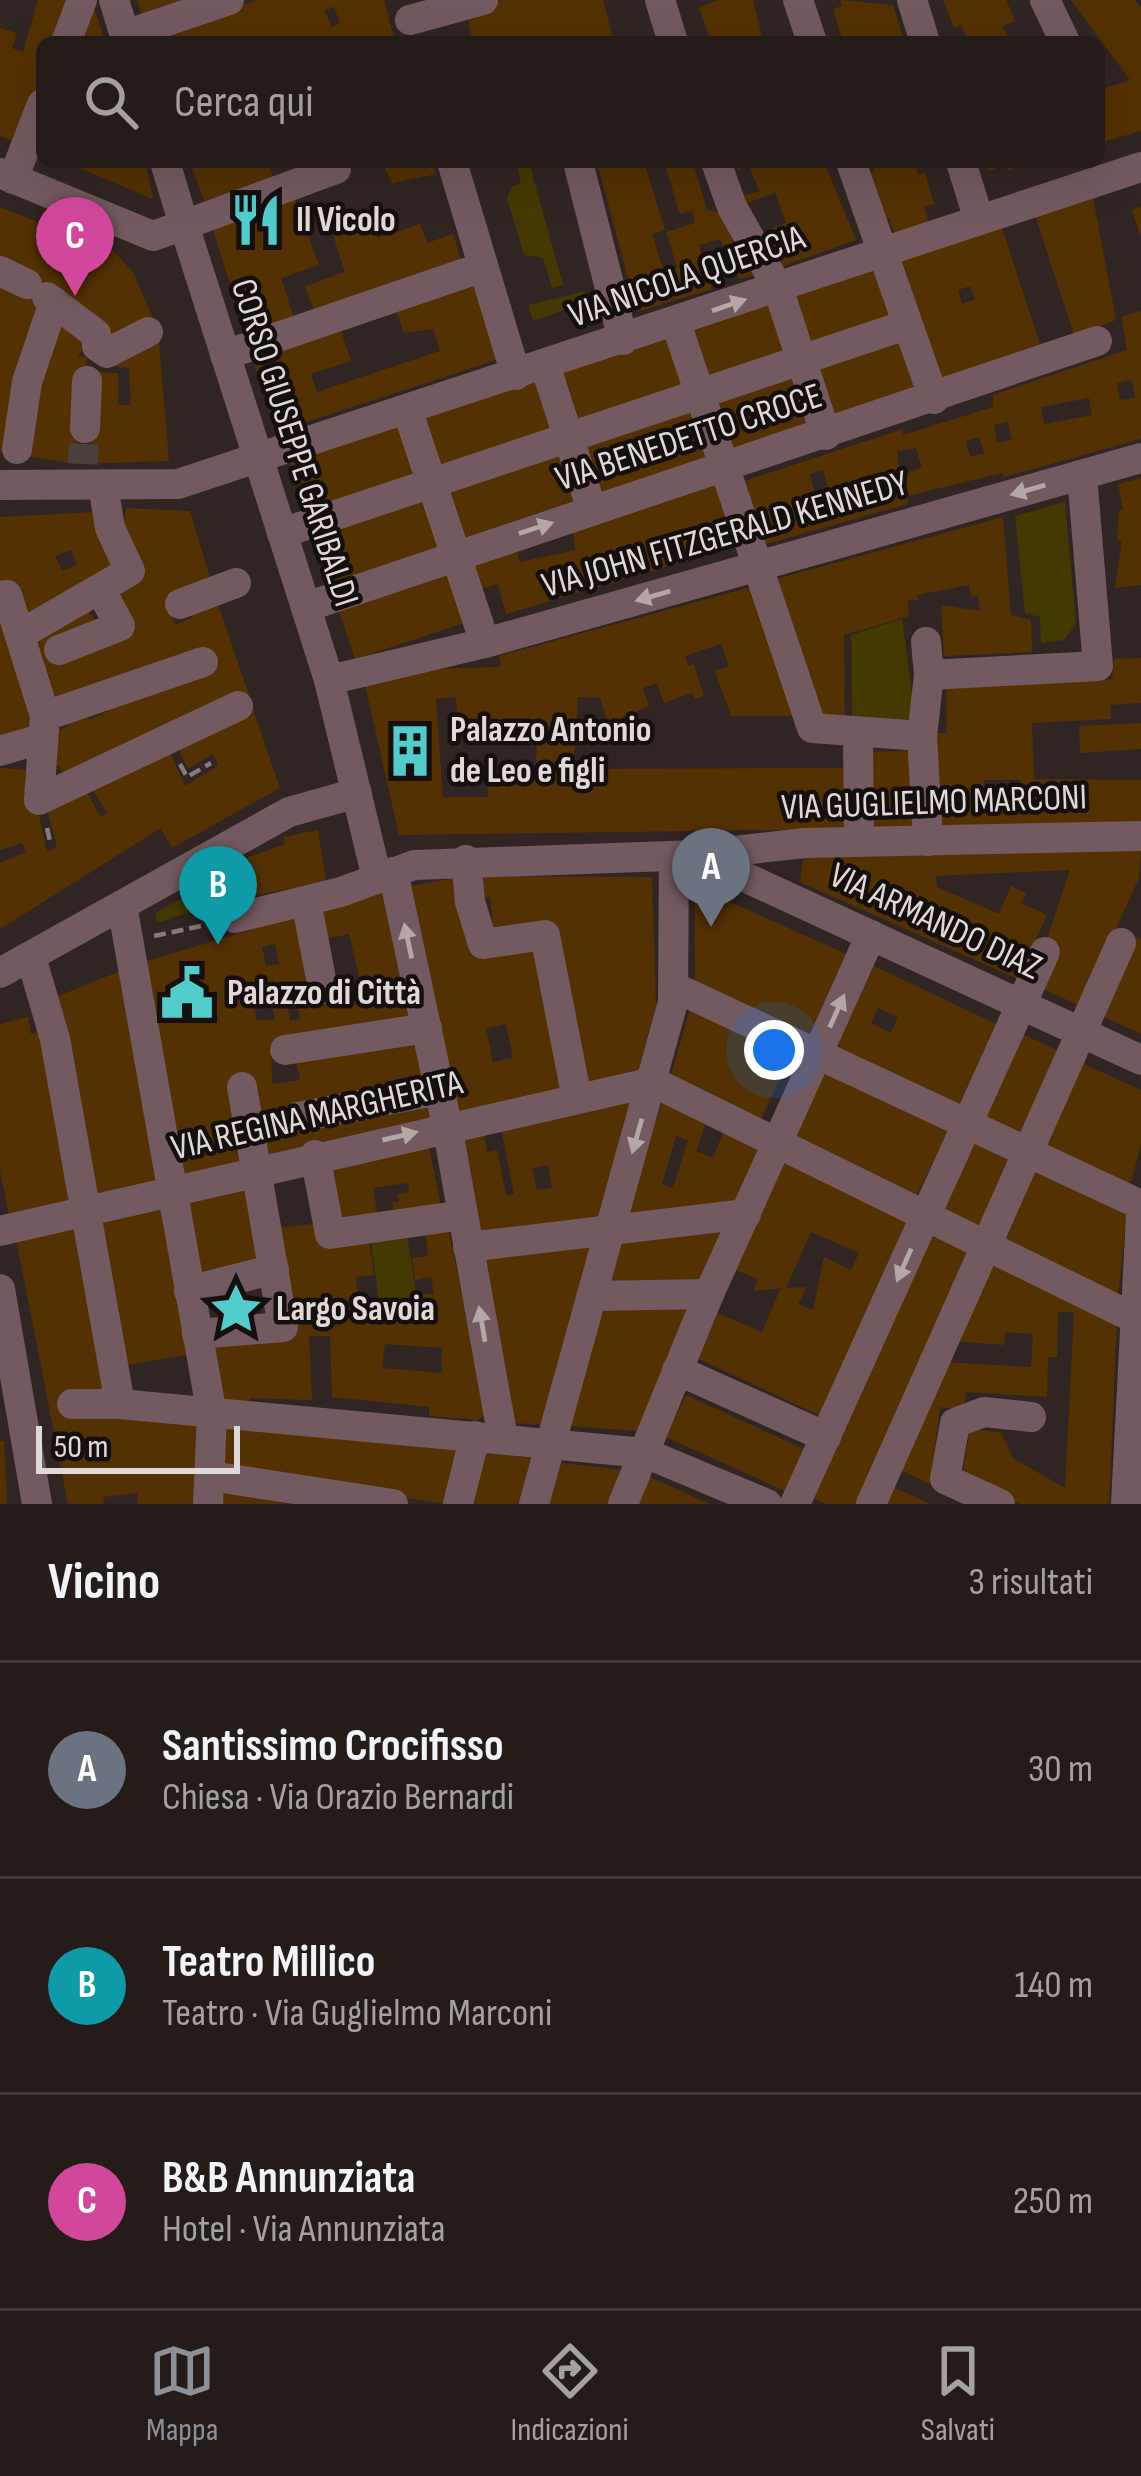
<!DOCTYPE html>
<html lang="it">
<meta charset="utf-8">
<style>
body{margin:0;font-family:"Sofia Sans Condensed",sans-serif;background:#2d2523;color:#f1f3f6}
.scale{position:absolute;left:36px;bottom:30px;width:204px;box-sizing:border-box;padding-left:12px;border:6px solid #e1d9d7;border-top:0;font-size:33px;line-height:42px;white-space:nowrap;color:#e1d9d7;-webkit-text-stroke:9px #15100f;paint-order:stroke}
.you{position:absolute;left:774px;top:1050px;width:42px;height:42px;margin:-30px;border:9px solid #fff;border-radius:50%;background:#1a73e8;box-shadow:0 0 0 18px #1a73e833}
.badge{display:grid;place-items:center;width:78px;height:78px;border-radius:50%;background:#8c9099;color:#fff;font-size:39px;font-weight:700}
.pin{position:absolute;translate:-50% -99px;filter:drop-shadow(0 3px 6px #0008)}
.pin::after{content:'';position:absolute;top:63px;width:42px;height:36px;background:inherit;clip-path:polygon(0 0,100% 0,50% 100%)}
.list{margin:0;padding:0;list-style:none}
h2{display:flex;justify-content:space-between;align-items:center;height:156px;margin:0;padding:0 48px;font-size:51px}
h2 small{font-size:39px;font-weight:400;color:#a3a1a2}
.list li{display:grid;grid-template-columns:78px 1fr auto;gap:36px;align-items:center;box-sizing:border-box;height:216px;padding:0 48px;border-top:3px solid #423a39}
.list b{display:block;font-size:45px;white-space:nowrap}
.list p{margin:0;font-size:39px;white-space:nowrap;color:#a3a1a2}
.list em{font-size:39px;font-style:normal;color:#a3a1a2}
.icon{flex:none;width:66px;height:66px;fill:none;stroke:currentColor;stroke-width:2;stroke-linecap:round;stroke-linejoin:round}
.map{position:relative;flex:none;width:1141px;height:1504px;overflow:hidden}
.search{position:absolute;background:#251c1a;box-shadow:0 12px 48px #0002;left:36px;right:36px;top:36px;height:132px;display:flex;align-items:center;gap:30px;box-sizing:border-box;padding:0 42px;border-radius:18px;color:#a3a1a2;font-size:45px}
.sheet{height:804px;background:#251c1a}
nav{display:flex;justify-content:space-around;align-items:center;box-sizing:border-box;height:168px;border-top:3px solid #423a39;background:#251c1a;font-size:33px;color:#a3a1a2}
nav a{display:grid;justify-items:center;gap:6px}
nav .on{color:#8c9099}
.map>svg:first-child{display:block}
</style>
<div class="map">
<svg width="1141" height="1504" viewBox="0 0 1141 1504">
<rect width="100%" height="100%" fill="#312523"/>
<g fill="#443900">
<path d="M516,162h13l34,123 -11,3 -9,-30 -19,-3 -17,-57 5,-11 9,-4z"/>
<path d="M585,291l2,11 -54,19 -5,-16z"/>
<path d="M1065,502l11,122 -12,16 -23,3 -1,-26 -15,-4 -10,-97z"/>
<path d="M902,619l14,103 -64,-5 -1,-82z"/>
<path d="M209,883l5,21 -57,19 -2,-10z"/>
<path d="M407,1235l10,65 -37,7 -9,-64z"/>
</g>
<g fill="#543103" fill-rule="evenodd">
<path d="M38,0h35l-17,42h-14v37l-24,64 -18,-7v-108l17,5 -5,15 11,4z"/>
<path d="M137,0h60l-54,19z"/>
<path d="M258,0h126l11,42h-245l-1,-5zM334,7l6,16 -9,4 -6,-17z"/>
<path d="M503,0h100l11,42h-141l-5,-22 23,-6 -3,-10z"/>
<path d="M719,0h34l10,42h-52l-12,-35z"/>
<path d="M840,0l53,5 10,31 -9,6h-51l-10,-33 9,-3z"/>
<path d="M943,0h63l9,21 -13,5 8,16h-42l-7,-17 -7,3z"/>
<path d="M1071,0h64l6,8v123l-38,11 -4,-52 31,-10z"/>
<path d="M85,9l10,1 10,32h-32z"/>
<path d="M65,162h80l8,37z"/>
<path d="M190,162h78l7,21 -69,23z"/>
<path d="M382,162h50l4,12 -44,9z"/>
<path d="M597,162h47l21,68 -13,4 12,38 13,-4 -11,-36 29,-9 -3,-12 -12,3 -16,-52h29l14,48 20,4 34,60 -22,5 -19,-40 -21,6 13,44 -75,23z"/>
<path d="M736,162h88l32,78 -79,28 -19,-34 28,-11 -11,-30 -32,11 -3,-7 19,-6 -10,-26 -10,5z"/>
<path d="M872,162h43l3,12 7,-1 9,31 -10,2 5,18 -35,9 -5,-15 -11,3 -13,-47 9,-3z"/>
<path d="M986,162h43l-21,9 -3,-6 -16,6z"/>
<path d="M293,194l26,71 -38,13 14,43 -48,16 -36,-113z"/>
<path d="M1093,197l23,123 -42,15 -39,-120z"/>
<path d="M0,207l114,45 19,20 23,53 -44,24 -62,-60 -25,72 -15,87 15,2 15,-105 11,-28 20,10 5,-7 17,15 -15,21 9,1 -9,87 13,1v-73l27,1v32h13l-2,-37 -13,-1 -4,-14 46,-23 11,131 -91,3 -78,-12v-175l25,11 4,-9 -29,-15z"/>
<path d="M1141,207v28h-1l-8,-25z"/>
<path d="M371,219l7,19 42,-14 7,19 26,-9 8,25 -147,52 -9,-25 40,-14 -13,-40z"/>
<path d="M1002,228l38,116 -103,37 -43,-118zM970,286l5,13 -13,5 -4,-14z"/>
<path d="M876,268l16,52 -85,28 -17,-52z"/>
<path d="M472,278l27,81 -223,73 -25,-78 88,-29 12,36 -40,13 6,18 123,-41 -7,-22 -29,4 -9,-25z"/>
<path d="M774,301l18,53 -85,28 -17,-53z"/>
<path d="M1141,311v128l-137,38 -2,-4 -94,23v8l-149,42 -21,-63 165,-54v6l90,-28v-12l134,-45 -6,-33zM1132,380l3,18 -15,2 -3,-17zM1089,398l3,17 -48,9 -3,-17zM1008,422l4,18 -15,3 -3,-18zM979,437l5,16 -14,4 -4,-16zM916,448l6,20 -22,6 -3,-23zM823,470l7,26 -13,4 -7,-26z"/>
<path d="M666,337l18,52 -108,37 -18,-53z"/>
<path d="M900,339l18,47 -90,31 -15,-51z"/>
<path d="M797,373l14,50 -82,26 -16,-49z"/>
<path d="M540,377l18,55 -122,41 -18,-55z"/>
<path d="M689,408l17,49 -106,36 -17,-49z"/>
<path d="M402,423l18,54 -113,37 -18,-54z"/>
<path d="M562,450l17,49 -119,40 -16,-49z"/>
<path d="M1141,478v107l-26,3 7,-48h-5l2,-30h4l-5,-26z"/>
<path d="M714,479l23,67 -231,68 -8,-30 -17,5 -8,-30 42,-13 5,16 55,-12 -2,-19z"/>
<path d="M426,496l17,51 -113,38 -17,-52z"/>
<path d="M126,508l64,3 22,73 -46,18 9,23 18,-8 -4,-9 27,-10 33,97 -183,84 -7,-14 -7,4 -6,-33 22,-10 -3,-9 19,-9 5,12 20,-9 -54,-5 -27,-69 56,-33 14,20 -24,30 61,-22 -23,-48z"/>
<path d="M96,512l24,55 -94,56 -7,-39 -19,4v-71zM71,550l6,15 -15,6 -7,-15z"/>
<path d="M1003,517l8,98 20,5 1,32 -88,4 -3,-51 39,6 -2,-16 -6,2 -3,-12 -52,10 2,5h-11l1,16 -65,19 1,83 -23,-1 -46,-138z"/>
<path d="M449,568l18,54 -112,37 -18,-54z"/>
<path d="M751,587l44,129h-64l-16,-45 14,-5 -8,-22 -36,12 3,10 6,-2 10,32 -10,3 -2,-6 -28,10 -7,-20 -14,5 6,18 -41,18 -8,-26 -22,-1 -5,72 273,-1 1,61 -448,6 -35,-154 69,-12 68,-2 -2,-11zM456,697l2,28 79,-1 -1,55h-17l1,-12 -33,1 1,29h-45l-7,-98z"/>
<path d="M0,621l38,109 -38,12z"/>
<path d="M1141,658v45l-31,2 1,14 -79,4 2,56 107,1v44l-205,4 -5,-95h16l-1,-45 166,-9 2,-20zM984,780h36v17h-36z"/>
<path d="M252,706l28,82 -108,60 -11,-20 -161,101v-66l26,-11 -4,-9 -22,7v-82l29,2 18,82 10,-5 -11,-42 36,-21 19,33 6,-4 -19,-31 78,-39 19,43 33,-20 -5,-12 -25,15 -15,-31z"/>
<path d="M1141,723v26l-61,4 -1,-27z"/>
<path d="M917,751l6,76 -54,2 -1,-77z"/>
<path d="M318,830l8,52 -96,18 -3,-35 58,-21 -1,-7z"/>
<path d="M1141,846l-2,32 -58,128 -41,-18 20,-44 -13,-5 23,-69 -134,6 1,11 62,27 12,-28 15,7 -5,10 26,12 -29,64 -218,-97 4,-28z"/>
<path d="M473,876l179,1 4,128 -19,70 -55,13 -30,-163 -58,8 -4,-36 -17,2z"/>
<path d="M462,877l12,76 65,-10 27,143 -7,8 -106,18 -48,-225zM506,1024l7,34 -20,4 -7,-34z"/>
<path d="M388,890l30,130 -147,24 1,40 28,-4 -5,-25 127,-18 8,48 -146,26 4,15 145,-28 6,25 -261,57 -37,-217 162,-49 12,77 -28,12 3,18 10,-2 -3,-18 65,-12 -13,-55 -29,6 -7,-31zM275,944l4,20 -13,2 -4,-19zM271,992l4,28h-18l-6,-24z"/>
<path d="M695,901h33l118,53 -37,81 -114,-52z"/>
<path d="M1135,936l6,3v95l-41,-19z"/>
<path d="M874,966l122,58 -39,84 -123,-57zM878,1008l20,9 -7,16 -20,-10z"/>
<path d="M125,969l37,215 -69,16 -42,-201z"/>
<path d="M691,1006l100,48 -30,65 -90,-44z"/>
<path d="M28,1017l3,17 13,-4 31,174 -65,17 -10,-50v-147z"/>
<path d="M1020,1033l41,19 -38,84 -42,-19z"/>
<path d="M1082,1063l59,27v54l-12,46 -84,-43z"/>
<path d="M827,1069l123,58 -34,70 -122,-58z"/>
<path d="M663,1098l44,21 -11,32 17,7 12,-30 37,17 -27,57 -108,13zM676,1136l12,4 -15,48 -11,-4z"/>
<path d="M632,1102l-32,116 -123,16 -20,-100 26,-5 4,23 10,-2 9,45 8,-1 -13,-66zM548,1165l4,23 -15,2 -5,-22z"/>
<path d="M972,1137l43,20 -32,72 -44,-20z"/>
<path d="M428,1143l15,72 -48,7 -3,-20h7l-2,-8 12,-2 -1,-9 -35,5 6,35 -44,6 -15,-65z"/>
<path d="M784,1158l125,61 -88,197 -122,-57 19,-46 44,19 19,-44 25,-1 -8,17 15,6 11,-53 27,13 8,-17 -48,-21 -25,56 -33,3 5,-12 -25,-10z"/>
<path d="M1033,1166l94,44 -9,87 -119,-58z"/>
<path d="M251,1178l14,86 -69,18 -15,-90z"/>
<path d="M163,1199l27,155 -68,12 -27,-152z"/>
<path d="M77,1219l33,170 94,33 -5,82h-61l-1,-11 -34,4 1,7h-36l-53,-270z"/>
<path d="M726,1221l-25,62 -95,1 14,-49z"/>
<path d="M321,1223l48,19 5,33 -18,2 4,35h62v-18h12l-3,-17 -16,3 -3,-22 16,-2 -3,-25 23,-4 38,187 -9,6 -48,-4v-9l-97,-10 -2,-61h-21l3,64 -62,-2 -1,7 -32,1 -12,-66 87,-6 -13,-106zM385,1344l57,4v25l-60,-5z"/>
<path d="M929,1230l44,22 -113,252h-34l-16,-7z"/>
<path d="M593,1240l-49,185 -31,-2 -31,-168z"/>
<path d="M992,1261l125,59 -8,184h-89l-58,-27 8,-49 31,5 12,25 52,30 9,-176h-16l-1,45h-9l-1,40 -81,-5 -2,18 -24,-3 -10,77 -31,-15 45,-107 87,5 2,-33 -28,-2 -1,13 -50,-4z"/>
<path d="M605,1304h86l-53,127 -69,-5z"/>
<path d="M686,1395l120,55 -19,42 -121,-55z"/>
<path d="M222,1425l238,24 -13,55 -228,-33z"/>
<path d="M0,1441h4l3,63h-7z"/>
<path d="M480,1453l55,5 -12,46h-56z"/>
<path d="M554,1462l67,8 -14,34h-65z"/>
<path d="M649,1477l61,27h-73z"/>
<path d="M218,1484l118,20h-120z"/>
<path d="M891,1486l40,18h-48z"/>
</g>
<g fill="none" stroke-linecap="round" stroke-linejoin="round">
<path stroke="#4b403e" stroke-width="30" stroke-dasharray="30 15" stroke-linecap="butt" d="M83,464l1,-20"/>
<g stroke="#857b79" stroke-width="4.5" stroke-dasharray="12 6" stroke-linecap="butt">
<path d="M180,764l7,13 24,-14"/>
<path d="M47,828l3,13"/>
<path d="M154,936l52,-11"/>
</g>
<g stroke="#735a60" stroke-width="30">
<path d="M114,0l13,42"/>
<path d="M660,0l13,42"/>
<path d="M798,0l14,42"/>
<path d="M912,0l13,42"/>
<path d="M1045,0l20,42"/>
<path d="M410,20l73,-20"/>
<path d="M125,35l104,-35"/>
<path d="M66,42l16,-42"/>
<path d="M165,162l19,63 152,-56"/>
<path d="M452,162l64,213"/>
<path d="M578,162l45,178"/>
<path d="M716,162l16,45 46,81 48,147"/>
<path d="M851,162l83,237"/>
<path d="M961,162l18,58"/>
<path d="M0,173l153,63 31,-11 145,455 48,198"/>
<path d="M13,179l29,-75"/>
<path d="M0,271l27,13"/>
<path d="M47,297l49,37 1,12 10,7 41,-21"/>
<path d="M676,323l136,405 110,8"/>
<path d="M225,355l258,-88"/>
<path d="M545,365l47,145"/>
<path d="M407,409l78,234"/>
<path d="M85,428l2,-47"/>
<path d="M17,449l10,-67 27,-80"/>
<path d="M0,485l178,-1 963,-317"/>
<path d="M282,533l624,-208"/>
<path d="M0,596l7,-1 38,121 -6,84 199,-94"/>
<path d="M180,604l56,-21"/>
<path d="M306,607l791,-266"/>
<path d="M21,634l109,-63 -20,-43 -7,-43"/>
<path d="M926,642l3,33 -7,61 6,105"/>
<path d="M59,650l61,-24 -20,-37"/>
<path d="M929,675l169,-9 -16,-191"/>
<path d="M329,680l156,-37 656,-185"/>
<path d="M45,716l158,-54"/>
<path d="M858,736l1,106"/>
<path d="M0,751l40,-12"/>
<path d="M697,855l444,205"/>
<path d="M466,860l4,42 13,42 62,-9 32,164"/>
<path d="M393,872l54,253 56,314"/>
<path d="M306,901l17,88"/>
<path d="M122,905l90,510 -4,89"/>
<path d="M235,918l106,-26 73,-27 283,-10 108,-12 336,-7"/>
<path d="M31,957l24,82 65,365"/>
<path d="M0,973l289,-161 68,-19"/>
<path d="M674,987l467,218"/>
<path d="M285,1050l142,-22"/>
<path d="M298,1117l142,-27"/>
<path d="M315,1155l15,79 133,-19"/>
<path d="M0,1231l653,-149 481,236"/>
<path d="M468,1247l278,-33"/>
<path d="M0,1289l37,215"/>
<path d="M189,1291l85,-22"/>
<path d="M592,1296l117,-2"/>
<path d="M197,1334l86,-7 -41,-240"/>
<path d="M677,1370l149,67"/>
<path d="M72,1404h48l525,49 122,51"/>
<path d="M210,1476l183,28"/>
<path d="M458,1504l17,-68"/>
<path d="M534,1504l139,-502 1,-146"/>
<path d="M623,1504l86,-210 162,-359"/>
<path d="M795,1504l250,-552"/>
<path d="M871,1504l250,-561"/>
<path d="M1000,1504l-55,-25 10,-56 29,-11 47,5"/>
<path d="M1126,1504l15,-289"/>
</g>
</g>
<defs><path id="oneway-solid" d="M-6-.8H1V-3.2L6.5 0L1 3.2V.8H-6Z" transform="scale(3)"/></defs>
<g fill="#b5a6a7">
<use href="#oneway-solid" transform="translate(729 305) rotate(-19)"/>
<use href="#oneway-solid" transform="translate(1028 490) rotate(164)"/>
<use href="#oneway-solid" transform="translate(536 528) rotate(-18)"/>
<use href="#oneway-solid" transform="translate(653 596) rotate(164)"/>
<use href="#oneway-solid" transform="translate(408 941) rotate(-102)"/>
<use href="#oneway-solid" transform="translate(837 1011) rotate(-66)"/>
<use href="#oneway-solid" transform="translate(400 1136) rotate(-13)"/>
<use href="#oneway-solid" transform="translate(637 1136) rotate(106)"/>
<use href="#oneway-solid" transform="translate(904 1265) rotate(114)"/>
<use href="#oneway-solid" transform="translate(482 1324) rotate(-100)"/>
</g>
<defs>
<g id="restaurant-bare" transform="scale(4.14)"><path d="M-5-6h1v4h1v-4h1v4h1v-4h1v5L-1.5 .5V6h-2V.5L-5-1ZM5-6V6H3V1.5H1.5Q1.5-4 5-6Z" fill="#52cdcc" stroke="#15100f" stroke-width="2.5" paint-order="stroke"/></g>
<g id="building-bare" transform="scale(4.14)"><path d="M-4-6H4V6H1V3H-1V6H-4ZM-2.5-4.3h1.7v1.8h-1.7ZM.8-4.3h1.7v1.8H.8ZM-2.5-1h1.7V.8h-1.7ZM.8-1h1.7V.8H.8Z" fill="#52cdcc" stroke="#15100f" stroke-width="2.5" paint-order="stroke"/></g>
<g id="civic-bare" transform="scale(4.14)"><path d="M-.6-6.5H3V-4.5H.6V-3L4-1V1h2V6H-6V1h2V-1L-.6-3ZM-1.2 2.5V6h2.4V2.5Z" fill="#52cdcc" stroke="#15100f" stroke-width="2.5" paint-order="stroke"/></g>
<g id="sight-bare" transform="scale(4.14)"><path d="M0-6L1.8-2.2L6-1.7L2.9 1.2L3.7 5.4L0 3.3L-3.7 5.4L-2.9 1.2L-6-1.7L-1.8-2.2Z" fill="#52cdcc" stroke="#15100f" stroke-width="2.5" paint-order="stroke"/></g>
</defs>
<g fill-rule="evenodd">
<use href="#restaurant-bare" x="256" y="220"/>
<use href="#building-bare" x="410" y="751"/>
<use href="#civic-bare" x="187" y="993"/>
<use href="#sight-bare" x="236" y="1309"/>
</g>
<g text-anchor="middle" dominant-baseline="central" stroke-width="9" stroke-linejoin="round" paint-order="stroke">
<g font-size="36" font-weight="bold" fill="#e1d9d7" stroke="#15100f" text-anchor="start">
<text x="296" y="220">Il Vicolo</text>
<text x="450" y="730">Palazzo Antonio<tspan x="450" dy="41">de Leo e figli</tspan></text>
<text x="227" y="993">Palazzo di Città</text>
<text x="276" y="1309">Largo Savoia</text>
</g>
<g font-size="36" fill="#e1d9d7" stroke="#15100f">
<text transform="translate(687 277) rotate(-19)">VIA NICOLA QUERCIA</text>
<text transform="translate(689 438) rotate(-18)">VIA BENEDETTO CROCE</text>
<text transform="translate(294 443) rotate(72)">CORSO GIUSEPPE GARIBALDI</text>
<text transform="translate(725 535) rotate(-16)">VIA JOHN FITZGERALD KENNEDY</text>
<text transform="translate(934 803) rotate(-2)">VIA GUGLIELMO MARCONI</text>
<text transform="translate(935 922) rotate(25)">VIA ARMANDO DIAZ</text>
<text transform="translate(317 1116) rotate(-13)">VIA REGINA MARGHERITA</text>
</g>
</g>
</svg>
<div class="scale">50 m</div>
<div class="you"></div>
<div class="pin badge" style="left:711px;top:927px;background:#6b7280">A</div>
<div class="pin badge" style="left:218px;top:945px;background:#0f9aa8">B</div>
<div class="pin badge" style="left:75px;top:296px;background:#d1479c">C</div>
<div class="search"><svg class="icon" aria-label="search" viewBox="0 0 24 24"><circle cx="10" cy="10" r="6"/><path d="M15 15l6 6"/></svg>Cerca qui</div>
</div>
<section class="sheet">
<h2>Vicino<small>3 risultati</small></h2>
<ul class="list">
<li><span class="badge" style="background:#6b7280">A</span><div><b>Santissimo Crocifisso</b><p>Chiesa · Via Orazio Bernardi</p></div><em>30 m</em></li>
<li><span class="badge" style="background:#0f9aa8">B</span><div><b>Teatro Millico</b><p>Teatro · Via Guglielmo Marconi</p></div><em>140 m</em></li>
<li><span class="badge" style="background:#d1479c">C</span><div><b>B&amp;B Annunziata</b><p>Hotel · Via Annunziata</p></div><em>250 m</em></li>
</ul>
</section>
<nav>
<a class="on"><svg class="icon" aria-label="map" viewBox="0 0 24 24"><path d="M3 6l6-2 6 2 6-2v14l-6 2-6-2-6 2zM9 4v14M15 6v14"/></svg>Mappa</a>
<a><svg class="icon" aria-label="directions" viewBox="0 0 24 24"><path d="M12 3l9 9-9 9-9-9zM9 14v-3h6M13 9l2 2-2 2"/></svg>Indicazioni</a>
<a><svg class="icon" aria-label="saved" viewBox="0 0 24 24"><path d="M7 4h10v16l-5-4-5 4z"/></svg>Salvati</a>
</nav>
